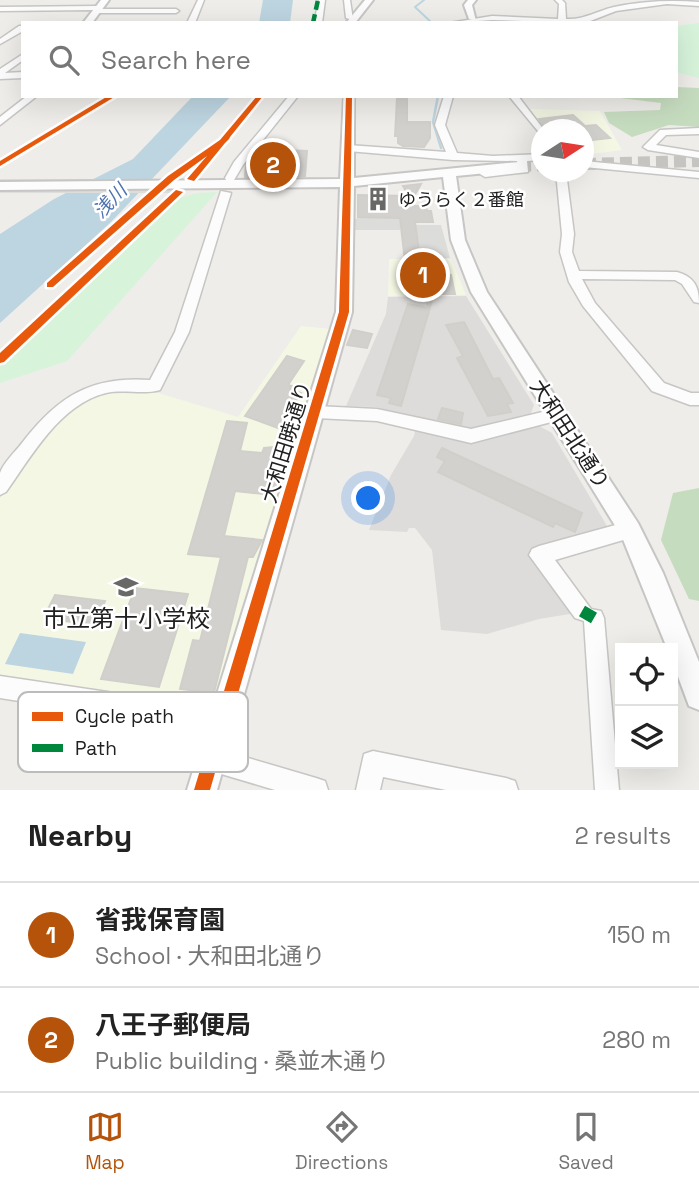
<!DOCTYPE html>
<meta charset="utf-8">
<style>
body{margin:0;font-family:"Space Grotesk","Noto Sans JP",sans-serif;background:#f6f6f6;color:#222}
.controls{position:absolute;right:21px;bottom:21px;display:grid;overflow:hidden;border-radius:0px;box-shadow:0 7px 28px #0002}
.controls button{width:63px;height:63px;display:grid;place-items:center;padding:0;border:0;border-bottom:2px solid #e0e0e0;background:#fff;color:#222;font:35px sans-serif}
.compass{position:absolute;left:531px;top:119px;width:63px;height:63px;border-radius:50%;background:#fff;box-shadow:0 7px 28px #0002;rotate:78deg}
.you{position:absolute;left:369px;top:499px;width:24px;height:24px;margin:-18px;border:5px solid #fff;border-radius:50%;background:#1a73e8;box-shadow:0 0 0 10px #1a73e833}
.badge{display:grid;place-items:center;width:46px;height:46px;border-radius:50%;background:#b45309;color:#fff;font-size:23px;font-weight:700}
.pin{position:absolute;translate:-50% -50%;border:4px solid #fff;box-shadow:0 2px 7px #0006}
.list{margin:0;padding:0;list-style:none}
h2{display:flex;justify-content:space-between;align-items:center;height:91px;margin:0;padding:0 28px;font-size:30px}
h2 small{font-size:23px;font-weight:400;color:#767676}
.list li{display:grid;grid-template-columns:46px 1fr auto;gap:21px;align-items:center;box-sizing:border-box;height:105px;padding:0 28px;border-top:2px solid #e0e0e0}
.list b{display:block;font-size:26px;white-space:nowrap}
.list p{margin:0;font-size:23px;white-space:nowrap;color:#767676}
.list em{font-size:23px;font-style:normal;color:#767676}
.icon{flex:none;width:38px;height:38px;fill:none;stroke:currentColor;stroke-width:2;stroke-linecap:round;stroke-linejoin:round}
.map{position:relative;flex:none;width:699px;height:790px;overflow:hidden}
.search{position:absolute;background:#fff;box-shadow:0 7px 28px #0002;left:21px;right:21px;top:21px;height:77px;display:flex;align-items:center;gap:18px;box-sizing:border-box;padding:0 24px;border-radius:0px;color:#767676;font-size:26px}
.sheet{height:301px;background:#fff}
nav{display:flex;justify-content:space-around;align-items:center;box-sizing:border-box;height:98px;border-top:2px solid #e0e0e0;background:#fff;font-size:19px;color:#767676}
nav a{display:grid;justify-items:center;gap:4px}
nav .on{color:#b45309}
.map>svg:first-child{display:block}
</style>
<div class="map">
<svg width="699" height="790" viewBox="0 0 699 790">
<rect width="100%" height="100%" fill="#eeede9"/>
<path fill="#dddcda" d="M466,296l68,109 -3,8 10,14 11,6 58,98 -79,21 45,61 -37,6 -52,15 -46,-4 -9,-80 -17,-22h-6l-2,4 -38,-2 22,-55 23,-39 4,-18 -42,-11 -30,-1 40,-92 2,-17z"/>
<g fill="#f5f7e5">
<path d="M526,109l74,2 22,39 -38,5v-25l-42,-1z"/>
<path d="M389,259h62l15,36 -78,1z"/>
<path d="M301,326l30,3 -113,373 -10,5 -208,-30v-179l54,-75 41,-32 43,-4 100,30z"/>
</g>
<g fill="#dcdcda">
<path d="M366,217l35,1 -1,12h-46l-1,-11z"/>
<path d="M416,225h25l9,33h-29z"/>
</g>
<g fill="#c6dcbf">
<path d="M676,87l23,1v39l-30,-2 -37,12 -23,-14 -5,-11 56,-2 1,-7 -57,-7h72z"/>
<path d="M699,488v113l-10,-2 -28,-59 12,-47z"/>
</g>
<g fill="#d7f4db">
<path d="M699,23v55l-23,-6v-46z"/>
<path d="M217,192l-150,169 -67,22v-18l172,-165 25,-7z"/>
</g>
<g fill="#bdd5e1">
<path d="M263,0h30l-3,23h-31z"/>
<path d="M193,96h38l-121,127 -110,100v-89l54,-35 79,-40z"/>
<path d="M20,633l66,9 -13,32 -68,-10z"/>
</g>
<path fill="#dddddb" d="M0,179h185l-15,14h-170z"/>
<g fill="none" stroke-linecap="round" stroke-linejoin="round">
<path stroke="#bdd5e1" stroke-width="2" d="M424,0l-9,7 17,16"/>
<path stroke="#bdd5e1" stroke-width="2.5" d="M438,96l-5,26 8,26"/>
</g>
<g fill="#d2d1ce" stroke="#d1cfca" stroke-width="2">
<path d="M397,99h10v23h23v16l-6,9 -21,-1 -5,-3v-7h-3z"/>
<path d="M573,115l12,11 11,-1 14,13 -26,3v-11h-38l-7,-11z"/>
<path d="M259,149l48,2 -2,25 -60,1 1,-12z"/>
<path d="M421,184l-13,22h18l1,5h4l2,11h-18l6,43h17l2,10h11l4,19h-21l-33,112 -12,-3 2,-5 -14,-3 31,-91 20,4 -6,-38h-16l-6,-52 -42,-1v-22l51,1 -6,-10z"/>
<path d="M464,322l29,57 6,-1 14,25 -6,1 4,8 -23,4 -31,-58 6,-2 -17,-31z"/>
<path d="M353,330l19,4 -5,14 -20,-3z"/>
<path d="M287,356l17,5 -16,24 4,1 -2,3 11,4 -23,35 -33,-12z"/>
<path d="M442,408l21,5 -2,11 -23,-5z"/>
<path d="M227,421l20,2 -7,28 22,2 2,-5 10,-1 16,3 -12,40 -14,-2 -1,6 -28,-3 -11,45 38,4 -9,17h-5l-34,136 -34,-4 13,-49 7,1 21,-84 -33,-3z"/>
<path d="M442,448l140,65 -7,19 -20,-9 -2,4 -115,-55 7,-11 -8,-4z"/>
<path d="M135,588l53,6 -29,93 -58,-8z"/>
<path d="M55,595l50,6 -10,24 -38,-5 2,-3 -14,-2z"/>
</g>
<g fill="none" stroke-linecap="round" stroke-linejoin="round">
<g stroke="#c5c4c1" stroke-width="12" stroke-dasharray="12 6" stroke-linecap="butt">
<path d="M584,164l115,-3"/>
<path d="M519,166l23,-1"/>
</g>
<g stroke="#c7c6c5" stroke-width="3">
<g id="minor">
<path d="M198,0h6l-9,23h-8z"/>
<path d="M319,0h6l-3,23h-8z"/>
<path d="M344,0h6l3,20 -7,-2z"/>
<path d="M555,0h7l3,3 1,16c18,1 31,-8 48,-12 28,-6 57,-7 85,-5v4l-32,-2 -51,7 -31,12 -93,-3 -43,3 43,-7 66,3 1,-15z"/>
<path d="M98,6l3,3h75l3,2 -3,2h-80l-3,-3 -93,1v-4z"/>
<path d="M19,26h4v5l-23,13v-5z"/>
<path d="M23,54v6l-18,13 18,-1v6l-23,1v-10z"/>
<path d="M27,96h10l-37,29v-8z"/>
<path d="M289,96h9l-55,69 -9,15h-8l-1,-2 9,-16z"/>
<path d="M444,96h9l-8,29 12,28 36,3 49,-2v6l-15,1 1,11 -43,5 -5,-3 1,-2 37,-5 -1,-6 -64,-1 -105,-9 -5,-3 5,-3 98,7 -11,-27z"/>
<path d="M509,96h9l26,34h-2v6z"/>
<path d="M699,128v6l-33,1 -10,10 43,7v6l-51,-8 -5,-3 17,-17z"/>
<path d="M584,161l115,11v6l-115,-11z"/>
<path d="M556,172h10l8,62 -2,18 7,19 98,1c17,5 22,14 22,31l-5,-1 -12,-18 -7,-4 -93,-1 13,24 69,80 27,10h8v12h-9l-38,-14 -69,-85 -14,-24 -9,-30 2,-18z"/>
<path d="M221,191l10,2 -42,139 -29,58c-16,5 -36,-1 -54,3 -46,11 -75,64 -100,99l-6,3c0,-6 0,-16 0,-22 3,-10 16,-22 22,-30 36,-47 69,-67 128,-63l25,-48z"/>
<path d="M316,406l61,3 94,20 88,-21 6,1 2,5 -2,5 -6,1 -88,23 -94,-22 -61,-3 -6,-2 -2,-4 2,-4z"/>
<path d="M630,521l7,3 2,6 -2,6 -82,24 36,49 10,2 3,7 15,172h-24l-11,-169 -9,-3 -46,-63 3,-6 7,-3z"/>
<path d="M0,676l222,33 8,4 4,8 -4,8 -8,4 -222,-35z"/>
<path d="M211,747l105,31 9,3 3,9h-53l-64,-19 -9,-3 -3,-9 3,-9z"/>
<path d="M373,751l133,27 9,3 3,9h-72l-63,-13 -3,13h-24l8,-36z"/>
</g>
</g>
<g stroke="#c7c6c5" stroke-width="4">
<g id="tertiary">
<path d="M101,0h8l-17,23h-9z"/>
<path d="M365,0h8l-18,23h-9z"/>
<path d="M468,0h8l-4,5 4,16 -7,-2 -5,-14z"/>
<path d="M344,96h10v82l165,-16 6,4 -6,4 -63,6 9,64 22,52 151,231 25,50 36,89v48l-10,-4 -16,-43v-15h-6l-45,-111 -151,-245 -20,-52 -8,-63 -89,9 -2,126 -135,478h-30l149,-478 4,-125 -340,3v-8l340,-3z"/>
</g>
</g>
<use href="#minor" fill="#fcfcfc" fill-rule="evenodd"/>
<use href="#tertiary" fill="#fcfcfc" fill-rule="evenodd"/>
<path stroke="#00873e" stroke-width="4.5" stroke-dasharray="9 4.5" stroke-linecap="butt" d="M313,23l5,-23"/>
<path stroke="#00873e" stroke-width="12" stroke-dasharray="24 12" stroke-linecap="butt" d="M582,611l12,7"/>
<g stroke="#fff" stroke-width="5">
<g id="cycleway">
<path d="M108,96h8l-116,70v-5z"/>
<path d="M257,96h6l-33,41 -1,2 -4,4 -31,38 -7,-2 20,-23 -33,24 -121,107h-6v-4l121,-107 52,-36z"/>
<path d="M346,96h6l-3,216 -139,478h-16l145,-478z"/>
<path d="M176,190l7,2 -179,170 -4,1v-10z"/>
</g>
</g>
<use href="#cycleway" fill="#e8590c" fill-rule="evenodd"/>
</g>
<defs>
<g id="building-bare" transform="scale(1.89)"><path d="M-4-6H4V6H1V3H-1V6H-4ZM-2.5-4.3h1.7v1.8h-1.7ZM.8-4.3h1.7v1.8H.8ZM-2.5-1h1.7V.8h-1.7ZM.8-1h1.7V.8H.8Z" fill="#686866" stroke="#fff" stroke-width="2.5" paint-order="stroke"/></g>
<g id="school-bare" transform="scale(1.89)"><path d="M0-5L7-2L0 1L-7-2ZM-4 1L0 2.5L4 1V4Q0 6-4 4Z" fill="#686866" stroke="#fff" stroke-width="2.5" paint-order="stroke"/></g>
</defs>
<g fill-rule="evenodd">
<use href="#building-bare" x="378" y="199"/>
<use href="#school-bare" x="126" y="587"/>
</g>
<g text-anchor="middle" dominant-baseline="central" stroke-width="5" stroke-linejoin="round" paint-order="stroke">
<g font-size="18" fill="#202020" stroke="#fff" text-anchor="start">
<text x="398" y="199">ゆうらく２番館</text>
</g>
<g font-size="19" font-style="italic" fill="#4d72af" stroke="#fff">
<text transform="translate(110 201) rotate(-46)">浅川</text>
</g>
<g font-size="21" fill="#202020" stroke="#fff">
<text transform="translate(570 434) rotate(57)">大和田北通り</text>
<text transform="translate(286 442) rotate(-73)">大和田暁通り</text>
</g>
<g font-size="24" fill="#202020" stroke="#fff">
<text x="126" y="618">市立第十小学校</text>
</g>
</g>
<rect x="18" y="692" width="230" height="80" rx="10" fill="#fff" stroke="#bcbcbc" stroke-width="2"/>
<rect x="32" y="712" width="31" height="9" fill="#e8590c"/>
<rect x="32" y="744" width="31" height="8" fill="#00873e"/>
<g font-size="19" fill="#202020">
<text x="75" y="723">Cycle path</text>
<text x="75" y="755">Path</text>
</g>
</svg>
<div class="controls">
<button><svg class="icon" aria-label="locate" viewBox="0 0 24 24"><circle cx="12" cy="12" r="6"/><path d="M12 2v4M12 18v4M2 12h4M18 12h4"/></svg></button>
<button><svg class="icon" aria-label="layers" viewBox="0 0 24 24"><path d="M12 4l9 5-9 5-9-5zM3 14l9 5 9-5"/></svg></button>
</div>
<svg class="compass" viewBox="-18 -18 36 36"><path d="M0-13l5 13h-10z" fill="#e53935"/><path d="M0 13l5-13h-10z" fill="#767676"/></svg>
<div class="you"></div>
<div class="pin badge" style="left:423px;top:275px">1</div>
<div class="pin badge" style="left:273px;top:165px">2</div>
<div class="search"><svg class="icon" aria-label="search" viewBox="0 0 24 24"><circle cx="10" cy="10" r="6"/><path d="M15 15l6 6"/></svg>Search here</div>
</div>
<section class="sheet">
<h2>Nearby<small>2 results</small></h2>
<ul class="list">
<li><span class="badge">1</span><div><b>省我保育園</b><p>School · 大和田北通り</p></div><em>150 m</em></li>
<li><span class="badge">2</span><div><b>八王子郵便局</b><p>Public building · 桑並木通り</p></div><em>280 m</em></li>
</ul>
</section>
<nav>
<a class="on"><svg class="icon" aria-label="map" viewBox="0 0 24 24"><path d="M3 6l6-2 6 2 6-2v14l-6 2-6-2-6 2zM9 4v14M15 6v14"/></svg>Map</a>
<a><svg class="icon" aria-label="directions" viewBox="0 0 24 24"><path d="M12 3l9 9-9 9-9-9zM9 14v-3h6M13 9l2 2-2 2"/></svg>Directions</a>
<a><svg class="icon" aria-label="saved" viewBox="0 0 24 24"><path d="M7 4h10v16l-5-4-5 4z"/></svg>Saved</a>
</nav>
